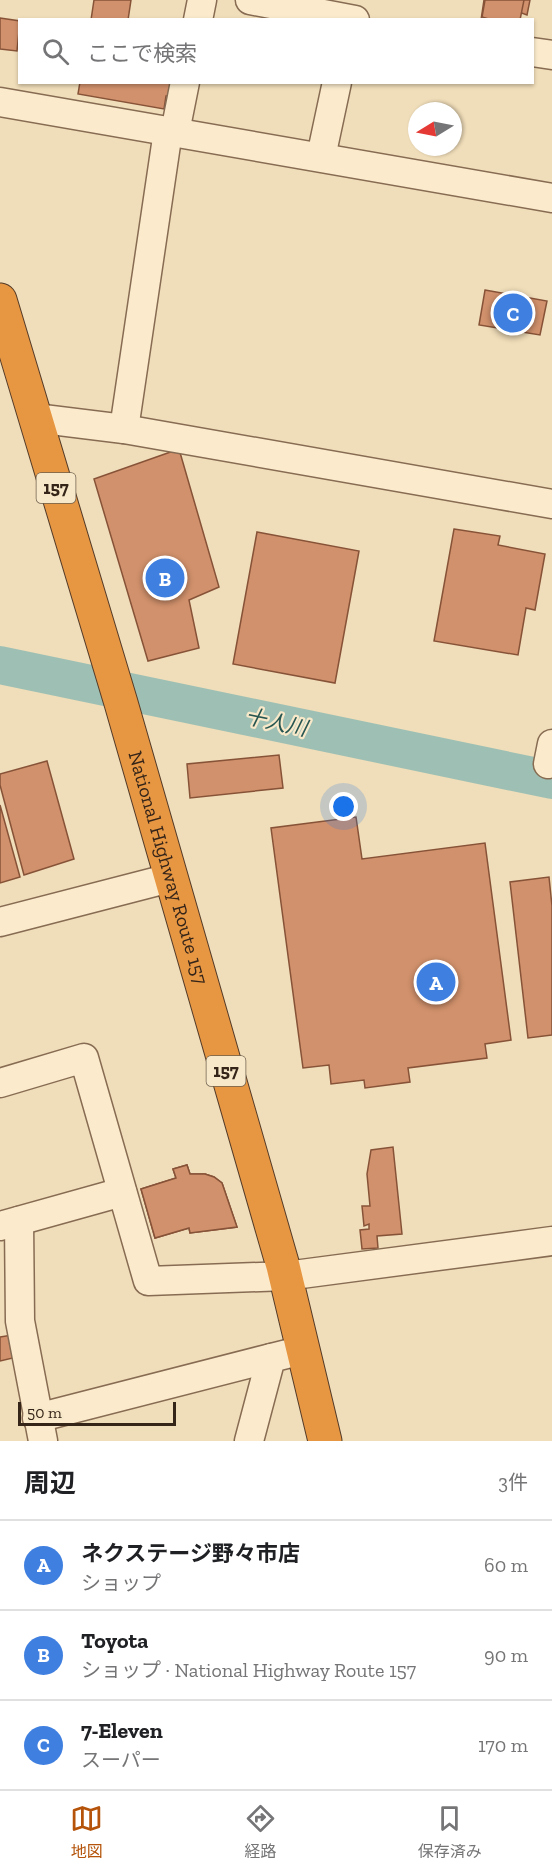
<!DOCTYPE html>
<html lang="ja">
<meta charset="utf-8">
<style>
body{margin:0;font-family:"Zilla Slab","Noto Sans JP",serif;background:#f6f6f6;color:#202124}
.compass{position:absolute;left:408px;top:102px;width:54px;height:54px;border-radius:50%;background:#fff;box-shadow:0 2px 4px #0004;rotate:260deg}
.scale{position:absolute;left:18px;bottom:15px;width:158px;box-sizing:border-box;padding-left:6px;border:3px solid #352519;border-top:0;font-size:16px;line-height:21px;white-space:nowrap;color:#352519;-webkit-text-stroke:4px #f7e8c9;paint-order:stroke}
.you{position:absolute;left:344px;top:807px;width:21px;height:21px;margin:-15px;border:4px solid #fff;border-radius:50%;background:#1a73e8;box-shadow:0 0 0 9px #1a73e833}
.badge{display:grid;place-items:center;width:39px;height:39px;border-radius:50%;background:#b45309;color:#fff;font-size:20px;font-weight:700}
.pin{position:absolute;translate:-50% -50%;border:3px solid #fff;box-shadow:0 2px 6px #0006}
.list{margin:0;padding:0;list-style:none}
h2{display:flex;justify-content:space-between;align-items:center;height:78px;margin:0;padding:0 24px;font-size:26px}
h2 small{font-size:20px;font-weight:400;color:#757577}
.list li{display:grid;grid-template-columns:39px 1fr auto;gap:18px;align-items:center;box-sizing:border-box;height:90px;padding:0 24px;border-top:2px solid #e0e0e0}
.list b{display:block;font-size:22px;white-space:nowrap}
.list p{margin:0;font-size:20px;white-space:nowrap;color:#757577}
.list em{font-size:20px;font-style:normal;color:#757577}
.icon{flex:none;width:33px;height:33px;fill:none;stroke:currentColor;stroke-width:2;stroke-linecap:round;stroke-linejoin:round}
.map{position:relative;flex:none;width:552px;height:1441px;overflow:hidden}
.search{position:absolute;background:#fff;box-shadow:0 2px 4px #0004;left:18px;right:18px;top:18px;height:66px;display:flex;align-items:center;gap:15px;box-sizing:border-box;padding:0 21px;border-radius:0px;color:#757577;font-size:22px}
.sheet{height:348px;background:#fff}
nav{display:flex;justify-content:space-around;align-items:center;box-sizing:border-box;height:84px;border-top:2px solid #e0e0e0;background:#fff;font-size:16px;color:#757577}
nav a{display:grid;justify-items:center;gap:3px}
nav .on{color:#b45309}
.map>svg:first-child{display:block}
</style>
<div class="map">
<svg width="552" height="1441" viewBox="0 0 552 1441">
<rect width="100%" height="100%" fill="#f0ddb9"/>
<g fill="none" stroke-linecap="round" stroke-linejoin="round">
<path stroke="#9ec0b4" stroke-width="38" d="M0,665l552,115"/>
</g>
<g fill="#d1916c" stroke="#875338" stroke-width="1.5">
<path d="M94,0h37l-3,20h-37z"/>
<path d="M484,0h46l-3,15 -8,-3 -1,8h-37z"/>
<path d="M485,0h39l-4,20h-28l-10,-3z"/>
<path d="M0,18l20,3 -3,30 -17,-2z"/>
<path d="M80,82h96l-2,14h-8l-2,13 -86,-15z"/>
<path d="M485,290l62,11 -7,34 -61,-10z"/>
<path d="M179,449l40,138 -30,13 10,48 -51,13 -54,-182z"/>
<path d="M454,529l46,7 -2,9 47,9 -10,56 -9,-2 -8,47 -84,-14z"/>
<path d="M257,532l102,19 -24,132 -102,-19z"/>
<path d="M279,755l4,33 -93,10 -3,-34z"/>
<path d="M47,761l27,98 -50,16 -24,-90v-11z"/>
<path d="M0,805l20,72 -20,6z"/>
<path d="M356,817l6,42 123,-16 26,197 -26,4 2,14 -79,10 2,14 -45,6 -1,-8 -33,4 -2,-19 -26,3 -32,-240z"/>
<path d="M549,877l3,29v129l-24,3 -18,-156z"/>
<path d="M393,1147l9,87 -25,2 1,12 -16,1 -2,-19 9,-1v-5l-5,2 -2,-20h8l-3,-32 4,-24z"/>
<path d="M187,1165l3,9h15l9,3 8,6 15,44 -47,6 -1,-5 -34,10 -14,-49 35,-11 -3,-9z"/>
<path d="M187,1165l3,9h15l9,3 8,6 15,44 -47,6 -1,-5 -34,10 -14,-49 35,-11 -3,-9z"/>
<path d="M12,1335l5,22 -17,4v-24z"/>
</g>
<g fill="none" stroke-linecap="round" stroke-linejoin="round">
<g stroke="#876c53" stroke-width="31">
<g id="minor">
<path d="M250,0l105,20"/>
<path d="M198,20l4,-20"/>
<path d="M532,52l20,3"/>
<path d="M0,102l552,96"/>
<path d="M175,132l10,-50"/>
<path d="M321,157l16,-75"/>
<path d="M35,418l89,11 428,75"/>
<path d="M124,429l44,-298"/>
<path d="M548,764l4,-20"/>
<path d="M0,922l170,-44"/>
<path d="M0,1083l84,-25 64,223 138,-5 266,-35"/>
<path d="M19,1221l1,100 23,120"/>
<path d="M0,1226l122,-34"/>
<path d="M37,1418l234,-60"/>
<path d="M249,1441l22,-83 16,-4"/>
</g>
</g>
<g stroke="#543b28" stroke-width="35">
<g id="highway">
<path id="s1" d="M0,300l121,403 162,563 42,175"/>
</g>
</g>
<use href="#minor" stroke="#fbebcc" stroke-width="28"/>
<use href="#highway" stroke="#e79642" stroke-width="33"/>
</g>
<g text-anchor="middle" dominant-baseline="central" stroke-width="4.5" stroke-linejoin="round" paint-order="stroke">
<g fill="#f7e8c9" stroke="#6f604e" stroke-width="1.5">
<rect x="36.5" y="473" width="39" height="30" rx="4.5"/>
<rect x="206.5" y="1056" width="39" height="30" rx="4.5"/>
</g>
<g font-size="18" font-weight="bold" fill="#352519">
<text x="56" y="488">157</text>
<text x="226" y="1071">157</text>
</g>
<g font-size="20" fill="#352519" stroke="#f7e8c9">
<text stroke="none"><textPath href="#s1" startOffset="592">National Highway Route 157</textPath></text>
</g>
<g font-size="21" font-style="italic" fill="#275651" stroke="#f7e8c9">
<text transform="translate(276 722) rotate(12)">十人川</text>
</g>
</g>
</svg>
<svg class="compass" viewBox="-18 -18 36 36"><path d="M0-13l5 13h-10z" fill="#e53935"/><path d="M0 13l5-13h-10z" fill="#757577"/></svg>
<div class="scale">50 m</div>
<div class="you"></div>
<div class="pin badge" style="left:436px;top:982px;background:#3f7fe0">A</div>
<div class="pin badge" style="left:165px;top:578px;background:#3f7fe0">B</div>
<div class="pin badge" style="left:513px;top:313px;background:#3f7fe0">C</div>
<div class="search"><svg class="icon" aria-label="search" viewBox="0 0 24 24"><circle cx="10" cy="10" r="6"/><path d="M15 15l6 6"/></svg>ここで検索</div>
</div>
<section class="sheet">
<h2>周辺<small>3件</small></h2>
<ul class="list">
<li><span class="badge" style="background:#3f7fe0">A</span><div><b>ネクステージ野々市店</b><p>ショップ</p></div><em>60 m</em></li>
<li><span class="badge" style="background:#3f7fe0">B</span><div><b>Toyota</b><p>ショップ · National Highway Route 157</p></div><em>90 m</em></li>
<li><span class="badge" style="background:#3f7fe0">C</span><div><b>7-Eleven</b><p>スーパー</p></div><em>170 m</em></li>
</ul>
</section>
<nav>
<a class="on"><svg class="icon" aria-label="map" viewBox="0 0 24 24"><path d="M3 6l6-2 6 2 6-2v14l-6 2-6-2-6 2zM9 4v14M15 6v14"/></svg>地図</a>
<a><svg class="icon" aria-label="directions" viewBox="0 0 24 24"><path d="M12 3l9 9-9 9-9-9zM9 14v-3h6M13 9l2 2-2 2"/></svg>経路</a>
<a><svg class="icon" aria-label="saved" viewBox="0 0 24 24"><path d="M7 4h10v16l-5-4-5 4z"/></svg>保存済み</a>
</nav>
